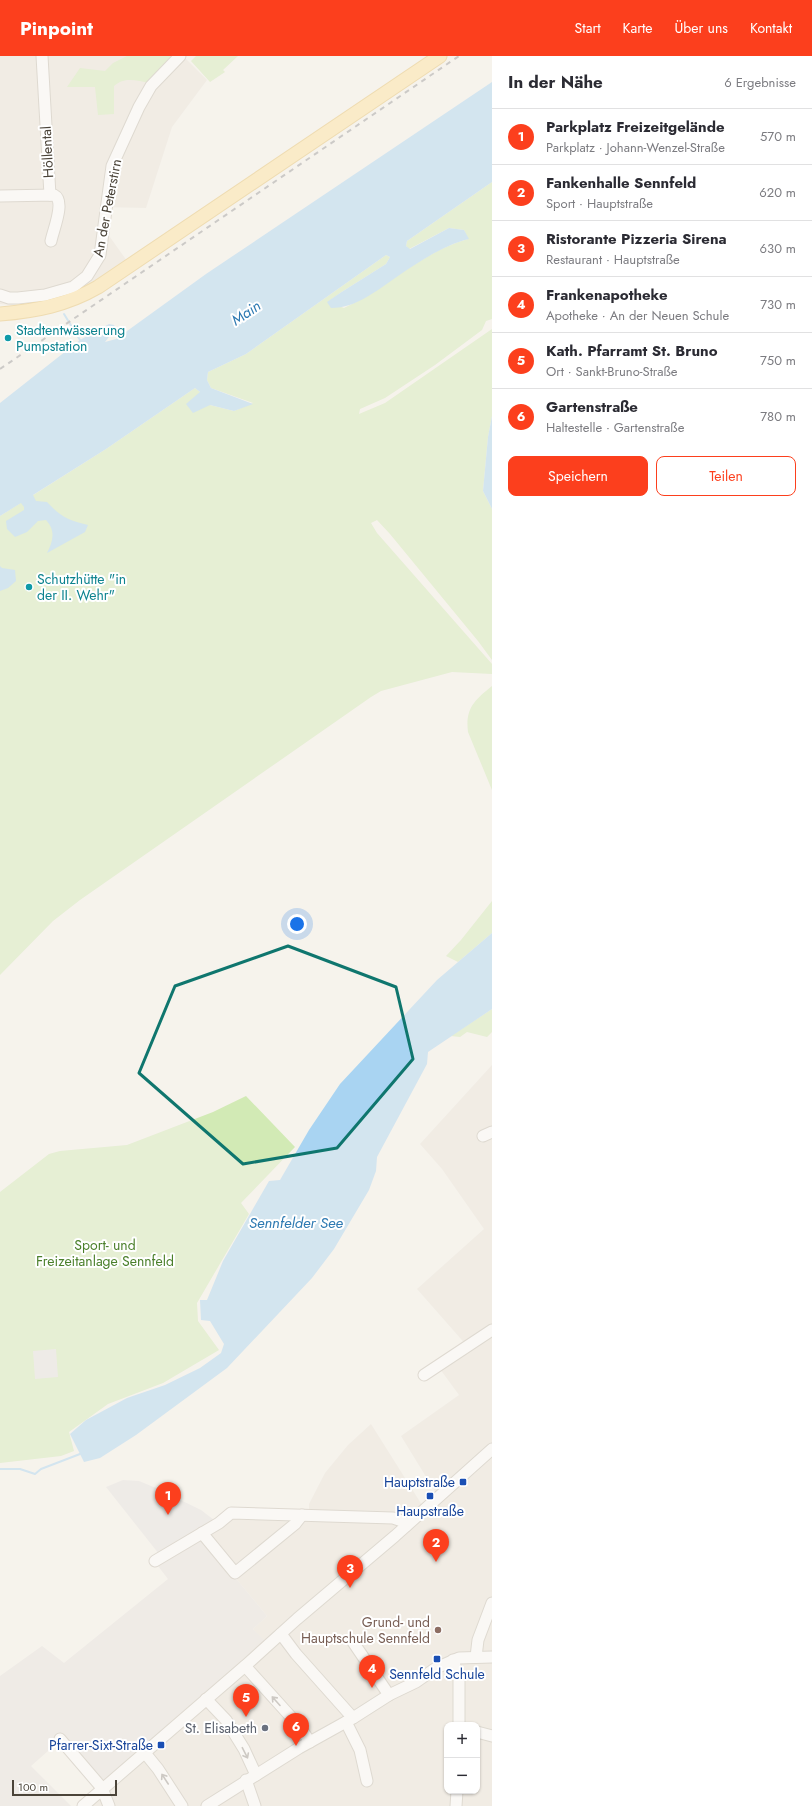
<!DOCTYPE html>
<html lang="de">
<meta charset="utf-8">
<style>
body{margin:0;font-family:Jost,sans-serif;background:#f2f2f3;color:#2b2b33}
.controls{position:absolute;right:12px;bottom:12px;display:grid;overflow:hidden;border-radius:8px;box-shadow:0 1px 3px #0004}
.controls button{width:36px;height:36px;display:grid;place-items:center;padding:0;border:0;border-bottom:1px solid #e1e1e2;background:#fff;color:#2b2b33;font:20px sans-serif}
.scale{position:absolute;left:12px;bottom:10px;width:105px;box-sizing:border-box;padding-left:4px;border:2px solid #4b4439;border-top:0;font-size:11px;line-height:14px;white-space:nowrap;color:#4b4439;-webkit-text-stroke:3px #fff;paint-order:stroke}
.you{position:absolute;left:297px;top:868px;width:14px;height:14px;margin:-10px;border:3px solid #fff;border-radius:50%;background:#1a73e8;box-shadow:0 0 0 6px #1a73e833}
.badge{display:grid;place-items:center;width:26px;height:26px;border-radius:50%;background:#fc3f1d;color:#fff;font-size:13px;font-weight:700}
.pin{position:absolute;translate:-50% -33px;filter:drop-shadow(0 1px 2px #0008)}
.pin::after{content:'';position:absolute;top:21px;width:14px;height:12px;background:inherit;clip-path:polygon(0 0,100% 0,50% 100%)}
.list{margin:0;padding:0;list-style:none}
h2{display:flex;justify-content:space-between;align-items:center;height:52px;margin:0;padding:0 16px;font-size:17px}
h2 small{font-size:13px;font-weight:400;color:#7c7c81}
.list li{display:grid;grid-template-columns:26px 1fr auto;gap:12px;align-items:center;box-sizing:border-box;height:56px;padding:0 16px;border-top:1px solid #e1e1e2}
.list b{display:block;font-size:15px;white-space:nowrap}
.list p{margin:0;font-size:13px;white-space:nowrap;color:#7c7c81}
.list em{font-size:13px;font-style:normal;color:#7c7c81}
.actions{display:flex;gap:8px;padding:12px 16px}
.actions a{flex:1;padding:9px 0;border:1px solid #fc3f1d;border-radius:8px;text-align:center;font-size:14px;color:#fc3f1d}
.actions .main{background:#fc3f1d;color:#fff}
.map{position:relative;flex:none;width:492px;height:1750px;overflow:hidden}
header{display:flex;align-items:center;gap:24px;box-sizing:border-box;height:56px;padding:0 20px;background:#fc3f1d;color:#fff}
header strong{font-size:19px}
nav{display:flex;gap:22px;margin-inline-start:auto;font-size:14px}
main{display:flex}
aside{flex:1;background:#fff}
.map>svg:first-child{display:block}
</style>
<header>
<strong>Pinpoint</strong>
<nav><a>Start</a><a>Karte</a><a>Über uns</a><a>Kontakt</a></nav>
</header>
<main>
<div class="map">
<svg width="492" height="1750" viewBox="0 0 492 1750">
<rect width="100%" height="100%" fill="#f6f3ec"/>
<g fill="#eae5da" fill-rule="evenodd">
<path d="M0,0h183l24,24 -35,47 -26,81 -45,-1 -1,16 27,38 -56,34 -58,10 -13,-1z"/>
<path d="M492,1009v741h-400l177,-157 -16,-20 14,-13 -64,-77 28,-19 11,-3 67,2v-15l16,-31 23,-28 23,-21 51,81 14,-12 -35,-57 58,-41 -19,-26 28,-22 -51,-58 67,-60 -42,-60 -22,-25zM447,1669h30v66h-30z"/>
</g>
<path fill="#e6e2dd" d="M203,1483l64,77 -14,13 12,12 -169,146 -39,-44 -26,23 40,40h-71v-130l42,-30 22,17 104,-84 -10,-13z"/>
<g fill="#d2eab5">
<path d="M127,0h48l-25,27c-13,-2 -25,-7 -36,3v28l-16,1 -3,-28h-28l13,-19 25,3 8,-8z"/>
<path d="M196,0h42l-15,14 2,2 -15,10 -19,-21z"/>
<path d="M492,126v137l-6,2 -4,9 -47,35 -50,33 -25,11 -1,5 26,-11 107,-74v87l-4,21 -5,54 9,18v151l-14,-19 -88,-107 -13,-14 -6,3 6,10 115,131v10l-40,-2 -71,19 -10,6 -291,203 -27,21 -53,54v-459l106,-67 89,-61 5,4 10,13 24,6 19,-8 -42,-15 -4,-8 1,-8 38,-18 140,-99 4,2 -4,7 -46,29 -12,9 16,6c43,-20 79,-57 124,-69l-4,-9 -15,-2 -40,21 -3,-3 1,-5z"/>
<path d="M492,630v104l-24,-58c-3,-24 7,-32 24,-46z"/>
<path d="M492,845v32l-34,29 -12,-6 15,-16z"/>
<path d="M492,953v23l-5,5 -20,-5 -7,5 -9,-1z"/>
<path d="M246,1040l49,51 -54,56 8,11 -52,89 1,18 21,29 -56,33 -55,21 -39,28 5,19 -13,5 -61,7v-271l49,-38 11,-3 67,-6 86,-33z"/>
</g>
<g fill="#e5e3e0">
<path d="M56,1293l2,28 -23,2 -2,-28z"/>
<path d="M123,1424l16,1 17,7 45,22 13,10 -55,34 -53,-67z"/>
</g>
<g fill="#a9d4f2">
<path d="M492,26v100l-85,59 -1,5 4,3 39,-21 15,2 5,9c-25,6 -49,22 -71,37 -21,14 -41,32 -67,32l-4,-6 13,-9 46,-29 4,-7 -4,-2 -140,99 -38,18 -1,8 4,8 42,16 -19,7 -24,-6 -17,8 -7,-9 14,-12 -5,-4 -89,61 -73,46 3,6 11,1c14,15 21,18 41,23l-3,7 -38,21c6,-12 9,-22 -1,-33l-8,1 -11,11 -12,5 -8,-8 -1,-8 18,-11v-3l-3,-4 -21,13v-113l80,-63 29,-16 5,1 2,3 -11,14 11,-3 90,-65z"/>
<path d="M492,360v93l-9,-18 5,-54z"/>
<path d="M0,510l2,2 13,2 1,11 -8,7 -8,3z"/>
<path d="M492,877v76l-64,43 -1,12 -50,93 -1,14 -7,19 -35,59 -22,29 -85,90 -91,67 -36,23 -16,4 -14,-28 16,-14 41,-22 38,-13 35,-17 21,-15 3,-9 -14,-23 -9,-1 -1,-20h7l16,-39 46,-80 11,-1 29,-50 31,-46 97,-104z"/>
</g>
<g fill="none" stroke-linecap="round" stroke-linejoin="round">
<g stroke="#a9d4f2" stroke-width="2">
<path d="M64,258l16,26"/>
<path d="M0,1413h20l15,5 6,-5 39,-15"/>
</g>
<g stroke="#c2bbae" stroke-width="13">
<g id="minor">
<path d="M42,0l8,139"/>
<path d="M0,140l54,-1c12,6 -1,35 -3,46"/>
<path d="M0,239l9,3h9l27,-3 28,-8 14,-11 13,-21 12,-89 27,-59 12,-21 29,-30"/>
<path d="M483,1080l9,-4"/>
<path d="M424,1319l68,-45"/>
<path d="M202,1477l33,40 60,-49 7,-9"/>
<path d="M155,1505l64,-38 12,-10 162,5 9,3 4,5"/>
<path d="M281,1578l15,20 57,64"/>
<path d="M353,1586l36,53"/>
<path d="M476,1601l2,-17 14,-37"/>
<path d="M453,1604l6,18v47"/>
<path d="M245,1610l55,61 10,15"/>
<path d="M206,1643l20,21 18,29 12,26"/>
<path d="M346,1666l14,28 7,31"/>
<path d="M477,1676l15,4"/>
<path d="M60,1683l42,49 7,18"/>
<path d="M145,1697l13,16 24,37"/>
<path d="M246,1724l9,26"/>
<path d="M83,1750l162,-140 52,-47 98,-83 97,-87"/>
<path d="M207,1750l92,-58 54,-30 36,-23 27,-13 20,-14 23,-10 33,-1"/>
<path d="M456,1750l1,-15"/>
</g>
</g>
<g stroke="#e6c16a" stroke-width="15">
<path id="major" d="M0,258c36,-3 67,-9 98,-27l342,-231"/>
</g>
<use href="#minor" stroke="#fff" stroke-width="11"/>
<use href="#major" stroke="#ffe39c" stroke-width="13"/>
<path stroke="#9a9a9a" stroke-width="2" stroke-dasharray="5 5" stroke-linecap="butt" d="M0,313l459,-313"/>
</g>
<defs><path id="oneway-shaft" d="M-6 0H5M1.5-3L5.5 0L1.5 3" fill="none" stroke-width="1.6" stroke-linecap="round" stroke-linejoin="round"/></defs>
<g stroke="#9c9892">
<use href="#oneway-shaft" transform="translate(276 1645) rotate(-132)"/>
<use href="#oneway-shaft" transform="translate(245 1697) rotate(63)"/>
<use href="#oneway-shaft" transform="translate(165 1723) rotate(-123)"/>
</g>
<path d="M0 0H492V1750H0ZM288,890l108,41 17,72 -76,89 -94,16 -104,-91 36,-87z" fill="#f6f3ec" fill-opacity=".55" fill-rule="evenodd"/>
<path fill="none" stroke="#0f766e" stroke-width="3" stroke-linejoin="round" d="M288,890l108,41 17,72 -76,89 -94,16 -104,-91 36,-87z"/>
<g fill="#0f9aa8" stroke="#fff" stroke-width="1.5">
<circle cx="8" cy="282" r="4"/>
<circle cx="29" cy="531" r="4"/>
</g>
<g fill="#1a4fb4" stroke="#fff" stroke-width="1.5">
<rect x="459" y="1422" width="8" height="8" rx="2"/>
<rect x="426" y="1436" width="8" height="8" rx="2"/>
<rect x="433" y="1599" width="8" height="8" rx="2"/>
<rect x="157" y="1685" width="8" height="8" rx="2"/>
</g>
<circle fill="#8d6e63" stroke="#fff" stroke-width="1.5" cx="438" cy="1574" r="4"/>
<circle fill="#6b7280" stroke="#fff" stroke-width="1.5" cx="265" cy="1672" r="4"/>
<g text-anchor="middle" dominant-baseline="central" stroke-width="4" stroke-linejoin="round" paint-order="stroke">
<g font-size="14" fill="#4b4439" stroke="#fff">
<text transform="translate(47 96) rotate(-93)">Höllental</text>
<text transform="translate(107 152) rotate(-79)">An der Peterstirn</text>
</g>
<g font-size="14" fill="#0d838f" stroke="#fff" text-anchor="start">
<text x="16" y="274">Stadtentwässerung<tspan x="16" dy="16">Pumpstation</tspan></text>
<text x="37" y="523">Schutzhütte "in<tspan x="37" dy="16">der II. Wehr"</tspan></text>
</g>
<g font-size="14" fill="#4a7f2a" stroke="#fff">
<text x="105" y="1189">Sport- und<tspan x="105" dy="16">Freizeitanlage Sennfeld</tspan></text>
</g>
<g font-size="14" fill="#164399" stroke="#fff" text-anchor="end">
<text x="455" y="1426">Hauptstraße</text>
<text x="430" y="1455" text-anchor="middle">Haupstraße</text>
<text x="437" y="1618" text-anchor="middle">Sennfeld Schule</text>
<text x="153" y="1689">Pfarrer-Sixt-Straße</text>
</g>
<g font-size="14" fill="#785e54" stroke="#fff" text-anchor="end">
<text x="430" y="1566">Grund- und<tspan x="430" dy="16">Hauptschule Sennfeld</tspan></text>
</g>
<g font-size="14" fill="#5b616d" stroke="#fff" text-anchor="end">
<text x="257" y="1672">St. Elisabeth</text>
</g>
<g font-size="15" font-style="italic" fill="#2e7ab2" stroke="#fff">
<text transform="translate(246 257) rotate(-34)">Main</text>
<text x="296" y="1167">Sennfelder See</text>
</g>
</g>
</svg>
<div class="controls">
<button>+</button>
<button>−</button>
</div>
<div class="scale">100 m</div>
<div class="you"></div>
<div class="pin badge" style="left:168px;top:1459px">1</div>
<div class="pin badge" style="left:436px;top:1506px">2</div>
<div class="pin badge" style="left:350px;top:1532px">3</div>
<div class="pin badge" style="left:372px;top:1632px">4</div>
<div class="pin badge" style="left:246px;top:1661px">5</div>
<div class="pin badge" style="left:296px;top:1690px">6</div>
</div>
<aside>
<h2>In der Nähe<small>6 Ergebnisse</small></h2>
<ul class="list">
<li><span class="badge">1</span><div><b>Parkplatz Freizeitgelände</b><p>Parkplatz · Johann-Wenzel-Straße</p></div><em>570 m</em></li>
<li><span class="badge">2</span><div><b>Fankenhalle Sennfeld</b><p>Sport · Hauptstraße</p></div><em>620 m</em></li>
<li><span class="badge">3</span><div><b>Ristorante Pizzeria Sirena</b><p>Restaurant · Hauptstraße</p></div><em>630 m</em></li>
<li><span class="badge">4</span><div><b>Frankenapotheke</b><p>Apotheke · An der Neuen Schule</p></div><em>730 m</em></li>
<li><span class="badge">5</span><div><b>Kath. Pfarramt St. Bruno</b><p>Ort · Sankt-Bruno-Straße</p></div><em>750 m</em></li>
<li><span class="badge">6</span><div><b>Gartenstraße</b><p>Haltestelle · Gartenstraße</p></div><em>780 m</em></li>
</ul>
<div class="actions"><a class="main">Speichern</a><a>Teilen</a></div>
</aside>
</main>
